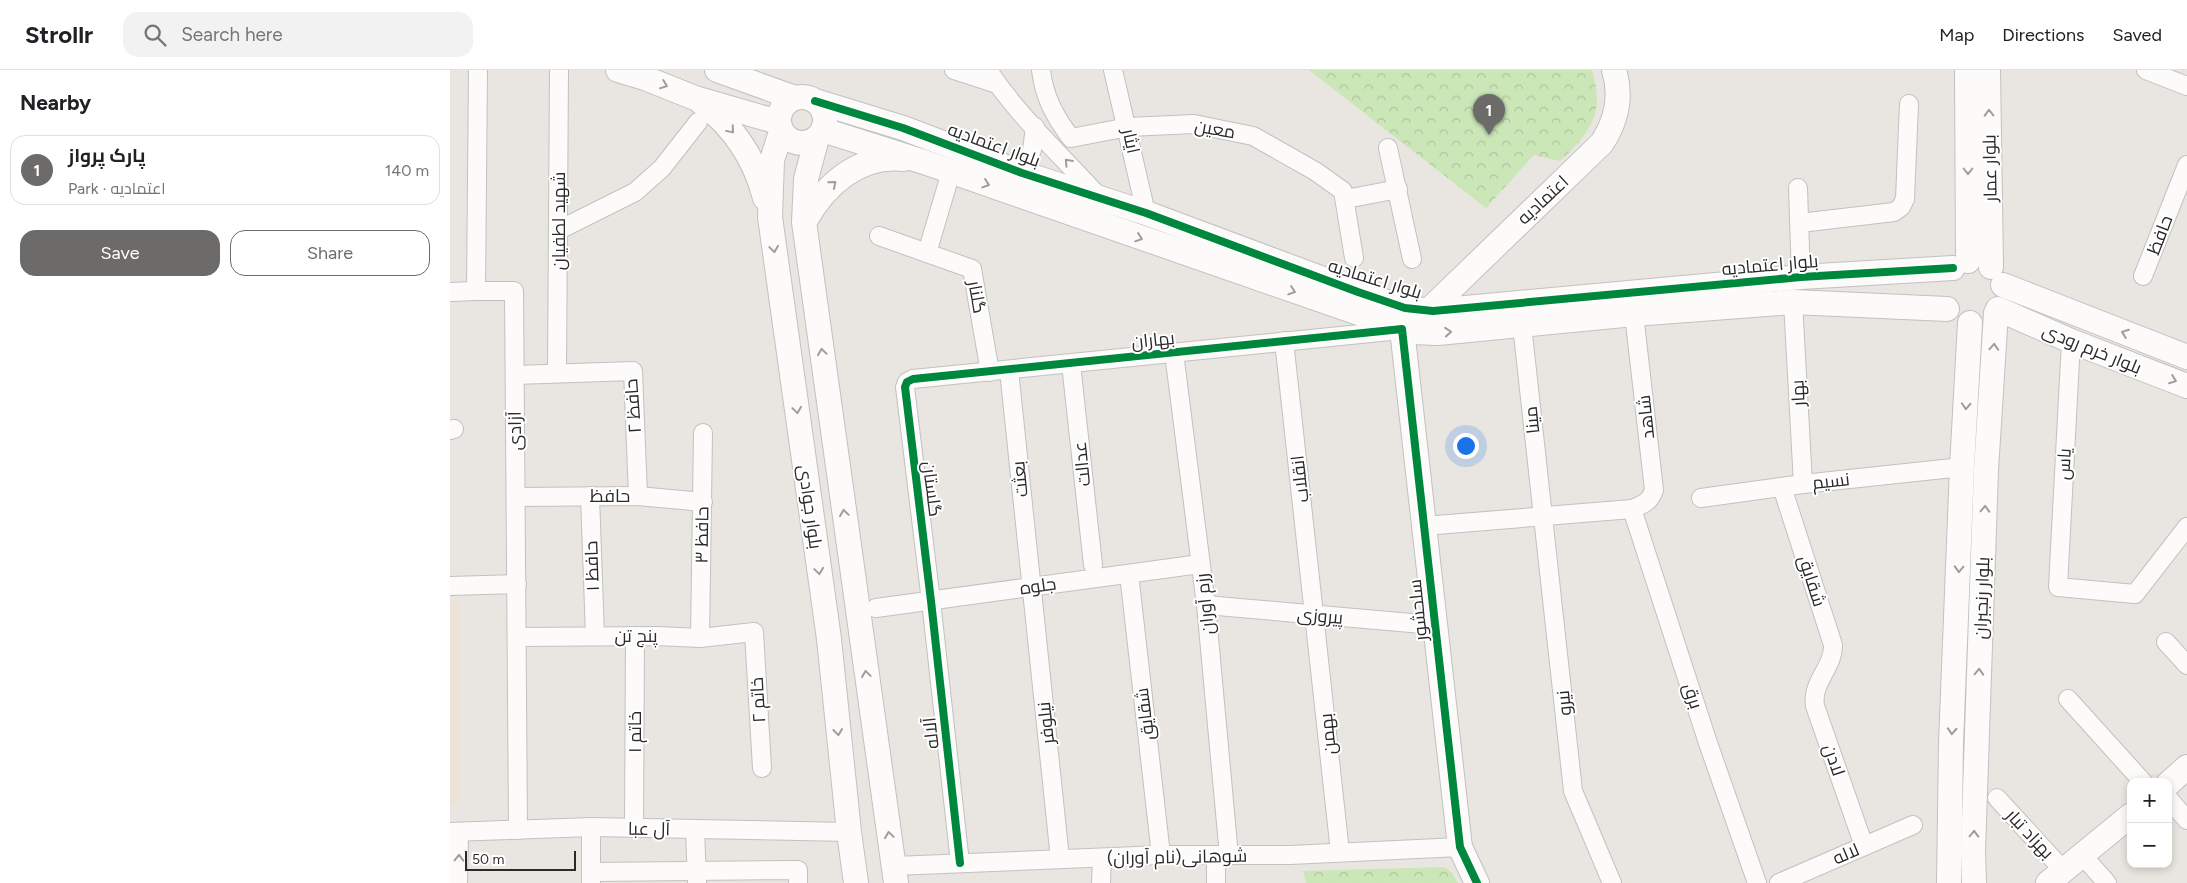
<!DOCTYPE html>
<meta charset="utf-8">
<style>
body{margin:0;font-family:Figtree,Cairo,sans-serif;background:#f2f2f2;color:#202124}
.controls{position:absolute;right:15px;bottom:15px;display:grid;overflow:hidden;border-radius:10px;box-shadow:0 2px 8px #0003}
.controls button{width:45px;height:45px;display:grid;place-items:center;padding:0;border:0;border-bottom:1px solid #e0e0e0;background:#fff;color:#202124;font:25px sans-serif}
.scale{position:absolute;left:15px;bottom:12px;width:111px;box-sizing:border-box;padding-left:5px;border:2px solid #2a2a2a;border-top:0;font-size:14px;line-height:18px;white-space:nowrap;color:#2a2a2a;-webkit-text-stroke:4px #fff;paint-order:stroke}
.you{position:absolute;left:1015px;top:375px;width:18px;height:18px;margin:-12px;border:4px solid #fff;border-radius:50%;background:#1a73e8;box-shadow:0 0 0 8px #1a73e833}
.badge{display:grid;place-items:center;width:32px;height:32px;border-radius:50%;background:#6d6b6a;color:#fff;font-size:16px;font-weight:700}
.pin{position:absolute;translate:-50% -41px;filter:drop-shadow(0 1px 2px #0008)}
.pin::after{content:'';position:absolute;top:26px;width:18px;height:15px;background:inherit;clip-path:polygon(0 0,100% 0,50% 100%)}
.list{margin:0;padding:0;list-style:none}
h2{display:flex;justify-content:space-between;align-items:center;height:65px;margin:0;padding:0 20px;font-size:21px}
h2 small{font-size:16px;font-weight:400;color:#757577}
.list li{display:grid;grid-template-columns:32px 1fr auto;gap:15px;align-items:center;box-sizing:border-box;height:70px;margin:0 10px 10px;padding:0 10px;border:1px solid #e0e0e0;border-radius:15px}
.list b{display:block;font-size:19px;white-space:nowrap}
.list p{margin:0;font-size:16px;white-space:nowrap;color:#757577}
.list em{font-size:16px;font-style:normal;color:#757577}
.actions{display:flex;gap:10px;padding:15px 20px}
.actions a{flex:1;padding:11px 0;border:1px solid #6d6b6a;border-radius:15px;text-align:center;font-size:18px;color:#6d6b6a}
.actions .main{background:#6d6b6a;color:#fff}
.icon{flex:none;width:28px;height:28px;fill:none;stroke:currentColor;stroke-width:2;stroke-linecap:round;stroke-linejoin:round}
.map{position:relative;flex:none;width:1737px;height:813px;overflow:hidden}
header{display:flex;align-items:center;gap:30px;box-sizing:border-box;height:70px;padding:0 25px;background:#fff;border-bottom:1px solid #e0e0e0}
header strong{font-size:24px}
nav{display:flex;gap:28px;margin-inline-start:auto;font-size:18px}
.search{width:350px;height:45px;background:#f2f2f2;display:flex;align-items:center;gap:12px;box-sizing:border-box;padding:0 18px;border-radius:15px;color:#757577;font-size:19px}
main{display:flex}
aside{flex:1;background:#fff}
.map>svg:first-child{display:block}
</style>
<header>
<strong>Strollr</strong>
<div class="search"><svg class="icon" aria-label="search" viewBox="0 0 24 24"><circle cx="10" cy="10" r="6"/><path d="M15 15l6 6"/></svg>Search here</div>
<nav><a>Map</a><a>Directions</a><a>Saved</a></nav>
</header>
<main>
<aside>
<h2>Nearby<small></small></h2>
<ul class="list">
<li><span class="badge">1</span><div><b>پارک پرواز</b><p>Park · اعتمادیه</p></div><em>140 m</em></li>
</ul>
<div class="actions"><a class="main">Save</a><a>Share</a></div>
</aside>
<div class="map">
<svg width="1737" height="813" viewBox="0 0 1737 813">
<defs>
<pattern id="park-crowns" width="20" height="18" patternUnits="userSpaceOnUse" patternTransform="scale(1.25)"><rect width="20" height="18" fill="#cbe6b7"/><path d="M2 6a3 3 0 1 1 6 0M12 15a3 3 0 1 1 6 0" fill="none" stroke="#aec59e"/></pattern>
</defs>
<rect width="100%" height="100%" fill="#e9e5e0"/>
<rect fill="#ece3d4" x="0" y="531" width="9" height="202"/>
<g fill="url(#park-crowns)">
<path d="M859,0h283c13,44 -1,62 -32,91l-26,-6 -48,53z"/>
<path d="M994,797l8,6 6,10h-152l-3,-12z"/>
</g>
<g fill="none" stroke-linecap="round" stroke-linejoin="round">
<g stroke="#c2c1c2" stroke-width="20">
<g id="street">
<path d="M28,0l-2,221h38l4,539"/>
<path d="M504,0l43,14"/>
<path d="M538,0c30,46 74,86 111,127"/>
<path d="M591,0c3,27 14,47 30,68l57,-11 66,-3 59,12 62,35 28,20 11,67"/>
<path d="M663,0l33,143"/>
<path d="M1696,0l41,16"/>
<path d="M938,78l24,111"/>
<path d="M572,103l10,-23 3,-23"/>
<path d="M1348,118l3,89"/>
<path d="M896,129l52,-10"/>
<path d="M1350,153l94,-11 7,-5 4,-8 4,-95"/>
<path d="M109,160l76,-38 27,-24 36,-46"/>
<path d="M429,166l93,33 18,103"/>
<path d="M477,183l24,-81"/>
<path d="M1693,206l44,-111"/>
<path d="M0,222l26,-1"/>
<path d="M1343,232l10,182"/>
<path d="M1072,255l51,466 39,92"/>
<path d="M834,271l56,511"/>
<path d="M1621,271l-13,246 77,7 52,-67"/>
<path d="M724,283l32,252 23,251"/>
<path d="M621,294l22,201"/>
<path d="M559,300l51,489"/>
<path d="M107,303l2,-303"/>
<path d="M65,305l118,-4 5,125"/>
<path d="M0,360l4,-1"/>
<path d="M1332,417l51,158c1,22 -22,37 -18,61l49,140"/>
<path d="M140,426l5,140"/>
<path d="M66,427l122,-1 65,6"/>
<path d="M1251,428l102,-14 159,-17"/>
<path d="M1182,439l76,234 49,140"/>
<path d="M974,456l208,-17c12,-5 18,-7 22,-19l-20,-176"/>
<path d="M679,504l32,281"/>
<path d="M0,516l67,-2"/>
<path d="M756,535l228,20"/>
<path d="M426,538l324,-44"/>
<path d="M67,567l140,-1 43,2 54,-6 8,136"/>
<path d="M250,568l3,-205"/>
<path d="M1716,572l21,23"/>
<path d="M1618,629l75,83"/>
<path d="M1547,728l66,72"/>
<path d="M1718,728l19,22"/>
<path d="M141,757v56"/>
<path d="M184,758l1,-192"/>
<path d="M245,759l2,54"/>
<path d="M0,762l141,-5 258,5"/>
<path d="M1632,785l25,28"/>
<path d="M510,793l-29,-262 -26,-214 2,-5 6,-3 487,-49"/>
<path d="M444,796l267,-11h129l170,-8"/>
<path d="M141,802l207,-2v13"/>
<path d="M8,813l1,-50"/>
<path d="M651,813l1,-25"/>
<path d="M766,813v-27"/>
<path d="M1329,813l134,-58"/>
</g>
</g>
<g stroke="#c2c1c2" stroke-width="26">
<g id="secondary">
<path d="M168,0l27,8 50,20 83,24"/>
<path d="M267,0l78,28"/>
<path d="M1517,0l1,191"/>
<path d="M1538,0l3,197"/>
<circle cx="352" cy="50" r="23"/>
<path d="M365,31l88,27 119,45 124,40 212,79 47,16 28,3 368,-34 152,-9"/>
<path d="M252,33c32,24 53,56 63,95"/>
<path d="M373,60l101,32 489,170 25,1 196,-19 159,-12 154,7"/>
<path d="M331,62l-9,28 -2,57 59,422 20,193 7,51"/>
<path d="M367,68l-11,41 -2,43 92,661"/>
<path d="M355,151c20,-36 54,-67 99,-62"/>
<path d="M1553,215l184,72"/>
<path d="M1548,239l73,32 116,45"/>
<path d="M978,241l174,-168c15,-23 20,-47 12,-73"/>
<path d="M952,259l58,518 17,36"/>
<path d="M1718,714l19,-17"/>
<path d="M1499,813l2,-140 11,-276 8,-144"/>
<path d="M1524,813l-1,-33 13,-380 10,-157"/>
<path d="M1598,813l83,-68"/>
</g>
</g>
<use href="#street" stroke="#fcfbfa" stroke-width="18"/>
<use href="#secondary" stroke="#fcfbfa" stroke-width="24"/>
<g stroke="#fff" stroke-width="11">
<g id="cycleway">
<path d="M365,31l88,27 119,45 124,40 212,79 47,16 28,3 368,-34 152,-9"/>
<path d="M510,793l-29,-262 -26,-214 2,-5 6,-3 489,-50 58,518 17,36"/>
</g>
</g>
<use href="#cycleway" stroke="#00873e" stroke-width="8"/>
</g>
<defs><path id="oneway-chevron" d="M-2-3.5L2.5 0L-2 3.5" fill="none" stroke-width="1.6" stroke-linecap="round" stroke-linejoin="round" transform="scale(1.25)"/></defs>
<g stroke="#9e9d9c">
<use href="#oneway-chevron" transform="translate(214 15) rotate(21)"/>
<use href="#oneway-chevron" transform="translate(1539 43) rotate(-91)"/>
<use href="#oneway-chevron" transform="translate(281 60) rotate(50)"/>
<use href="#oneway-chevron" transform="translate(618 92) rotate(-132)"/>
<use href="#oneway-chevron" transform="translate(1518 101) rotate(90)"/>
<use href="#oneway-chevron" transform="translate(383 114) rotate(-40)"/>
<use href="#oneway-chevron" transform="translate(536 114) rotate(19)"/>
<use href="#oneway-chevron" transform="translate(689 168) rotate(19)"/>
<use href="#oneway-chevron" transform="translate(324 179) rotate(82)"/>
<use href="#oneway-chevron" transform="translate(842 221) rotate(19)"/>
<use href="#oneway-chevron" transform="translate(998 262) rotate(-5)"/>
<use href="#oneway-chevron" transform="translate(1675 263) rotate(-159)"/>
<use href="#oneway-chevron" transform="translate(1544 277) rotate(-86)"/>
<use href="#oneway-chevron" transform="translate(372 282) rotate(-98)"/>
<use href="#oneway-chevron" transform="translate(1723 310) rotate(21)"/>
<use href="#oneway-chevron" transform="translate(1516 336) rotate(93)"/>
<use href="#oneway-chevron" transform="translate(347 340) rotate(82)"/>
<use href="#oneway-chevron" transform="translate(1535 439) rotate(-88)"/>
<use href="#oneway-chevron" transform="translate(394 443) rotate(-98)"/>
<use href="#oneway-chevron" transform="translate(1509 499) rotate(92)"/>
<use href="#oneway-chevron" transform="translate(369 501) rotate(82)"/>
<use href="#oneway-chevron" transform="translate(1529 602) rotate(-88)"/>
<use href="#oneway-chevron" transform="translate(416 604) rotate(-98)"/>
<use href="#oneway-chevron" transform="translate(1502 661) rotate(93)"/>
<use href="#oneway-chevron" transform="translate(388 662) rotate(84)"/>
<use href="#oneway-chevron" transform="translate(1524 764) rotate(-88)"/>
<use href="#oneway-chevron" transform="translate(439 765) rotate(-98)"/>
<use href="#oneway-chevron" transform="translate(9 788) rotate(-89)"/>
</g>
<g text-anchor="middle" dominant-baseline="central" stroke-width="4" stroke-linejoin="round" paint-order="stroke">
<g font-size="18" fill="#2a2a2a" stroke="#fff">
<text transform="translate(765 59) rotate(10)">معین</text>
<text transform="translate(681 71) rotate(78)">ایثار</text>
<text transform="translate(544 75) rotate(20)">بلوار اعتمادیه</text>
<text transform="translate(1540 98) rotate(-91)">بلوار عمار</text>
<text transform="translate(1093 130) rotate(-43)">اعتمادیه</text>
<text transform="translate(109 151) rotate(-90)">شهید لطفیان</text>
<text transform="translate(1710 165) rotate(-69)">حافظ</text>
<text transform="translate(1320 195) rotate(-5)">بلوار اعتمادیه</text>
<text transform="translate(925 209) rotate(17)">بلوار اعتمادیه</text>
<text transform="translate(527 227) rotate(80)">گلنار</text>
<text transform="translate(703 270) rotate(-6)">بهاران</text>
<text transform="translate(1642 279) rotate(22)">بلوار خرم رودی</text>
<text transform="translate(1348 323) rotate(-93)">بهار</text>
<text transform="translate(183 336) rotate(-94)">حافظ ۲</text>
<text transform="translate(1196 347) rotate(-96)">شاهد</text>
<text transform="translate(1082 350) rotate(-96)">مینا</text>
<text transform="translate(65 361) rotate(-91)">آزادی</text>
<text transform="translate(632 394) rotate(-96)">عدالت</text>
<text transform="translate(1614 394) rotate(-87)">یاس</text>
<text transform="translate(570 409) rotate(-96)">بعثت</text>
<text transform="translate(850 409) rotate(-97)">انقلاب</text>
<text transform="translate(1381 411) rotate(-6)">نسیم</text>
<text transform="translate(482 419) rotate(83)">گلستان</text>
<text x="160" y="426">حافظ</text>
<text transform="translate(360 437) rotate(82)">بلوار جوادی</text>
<text transform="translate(252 465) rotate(-89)">حافظ ۳</text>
<text transform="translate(142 496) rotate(-92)">حافظ ۱</text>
<text transform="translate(1362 511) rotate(72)">شقایق</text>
<text transform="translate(588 516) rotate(-8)">جلوه</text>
<text transform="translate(1532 528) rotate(-88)">بلوار رنجبران</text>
<text transform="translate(755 534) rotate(-96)">رزم آوران</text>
<text transform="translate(968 540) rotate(-96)">سلحشور</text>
<text transform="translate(870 546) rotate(5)">پیروزی</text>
<text x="186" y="566">پنج تن</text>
<text transform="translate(1243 626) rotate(72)">برق</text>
<text transform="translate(308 630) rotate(-93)">خاتم ۲</text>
<text transform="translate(1114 633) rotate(-96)">نیرو</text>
<text transform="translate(695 644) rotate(-97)">شقایق</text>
<text transform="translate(596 653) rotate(-96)">نیلوفر</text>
<text transform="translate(185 662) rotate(-90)">خاتم ۱</text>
<text transform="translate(481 663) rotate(-96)">آلاله</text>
<text transform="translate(878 664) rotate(-96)">بهمن</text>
<text transform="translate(1384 690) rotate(71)">لادن</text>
<text transform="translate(199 759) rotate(1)">آل عبا</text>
<text transform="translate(1580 764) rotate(47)">بهزاد تبار</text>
<text transform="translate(1396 784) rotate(-23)">لاله</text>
<text transform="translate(727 787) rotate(-1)">شوهانی(نام آوران)</text>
</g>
</g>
</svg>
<div class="controls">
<button>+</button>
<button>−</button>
</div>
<div class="scale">50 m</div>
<div class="you"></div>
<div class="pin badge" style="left:1039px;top:65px">1</div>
</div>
</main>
